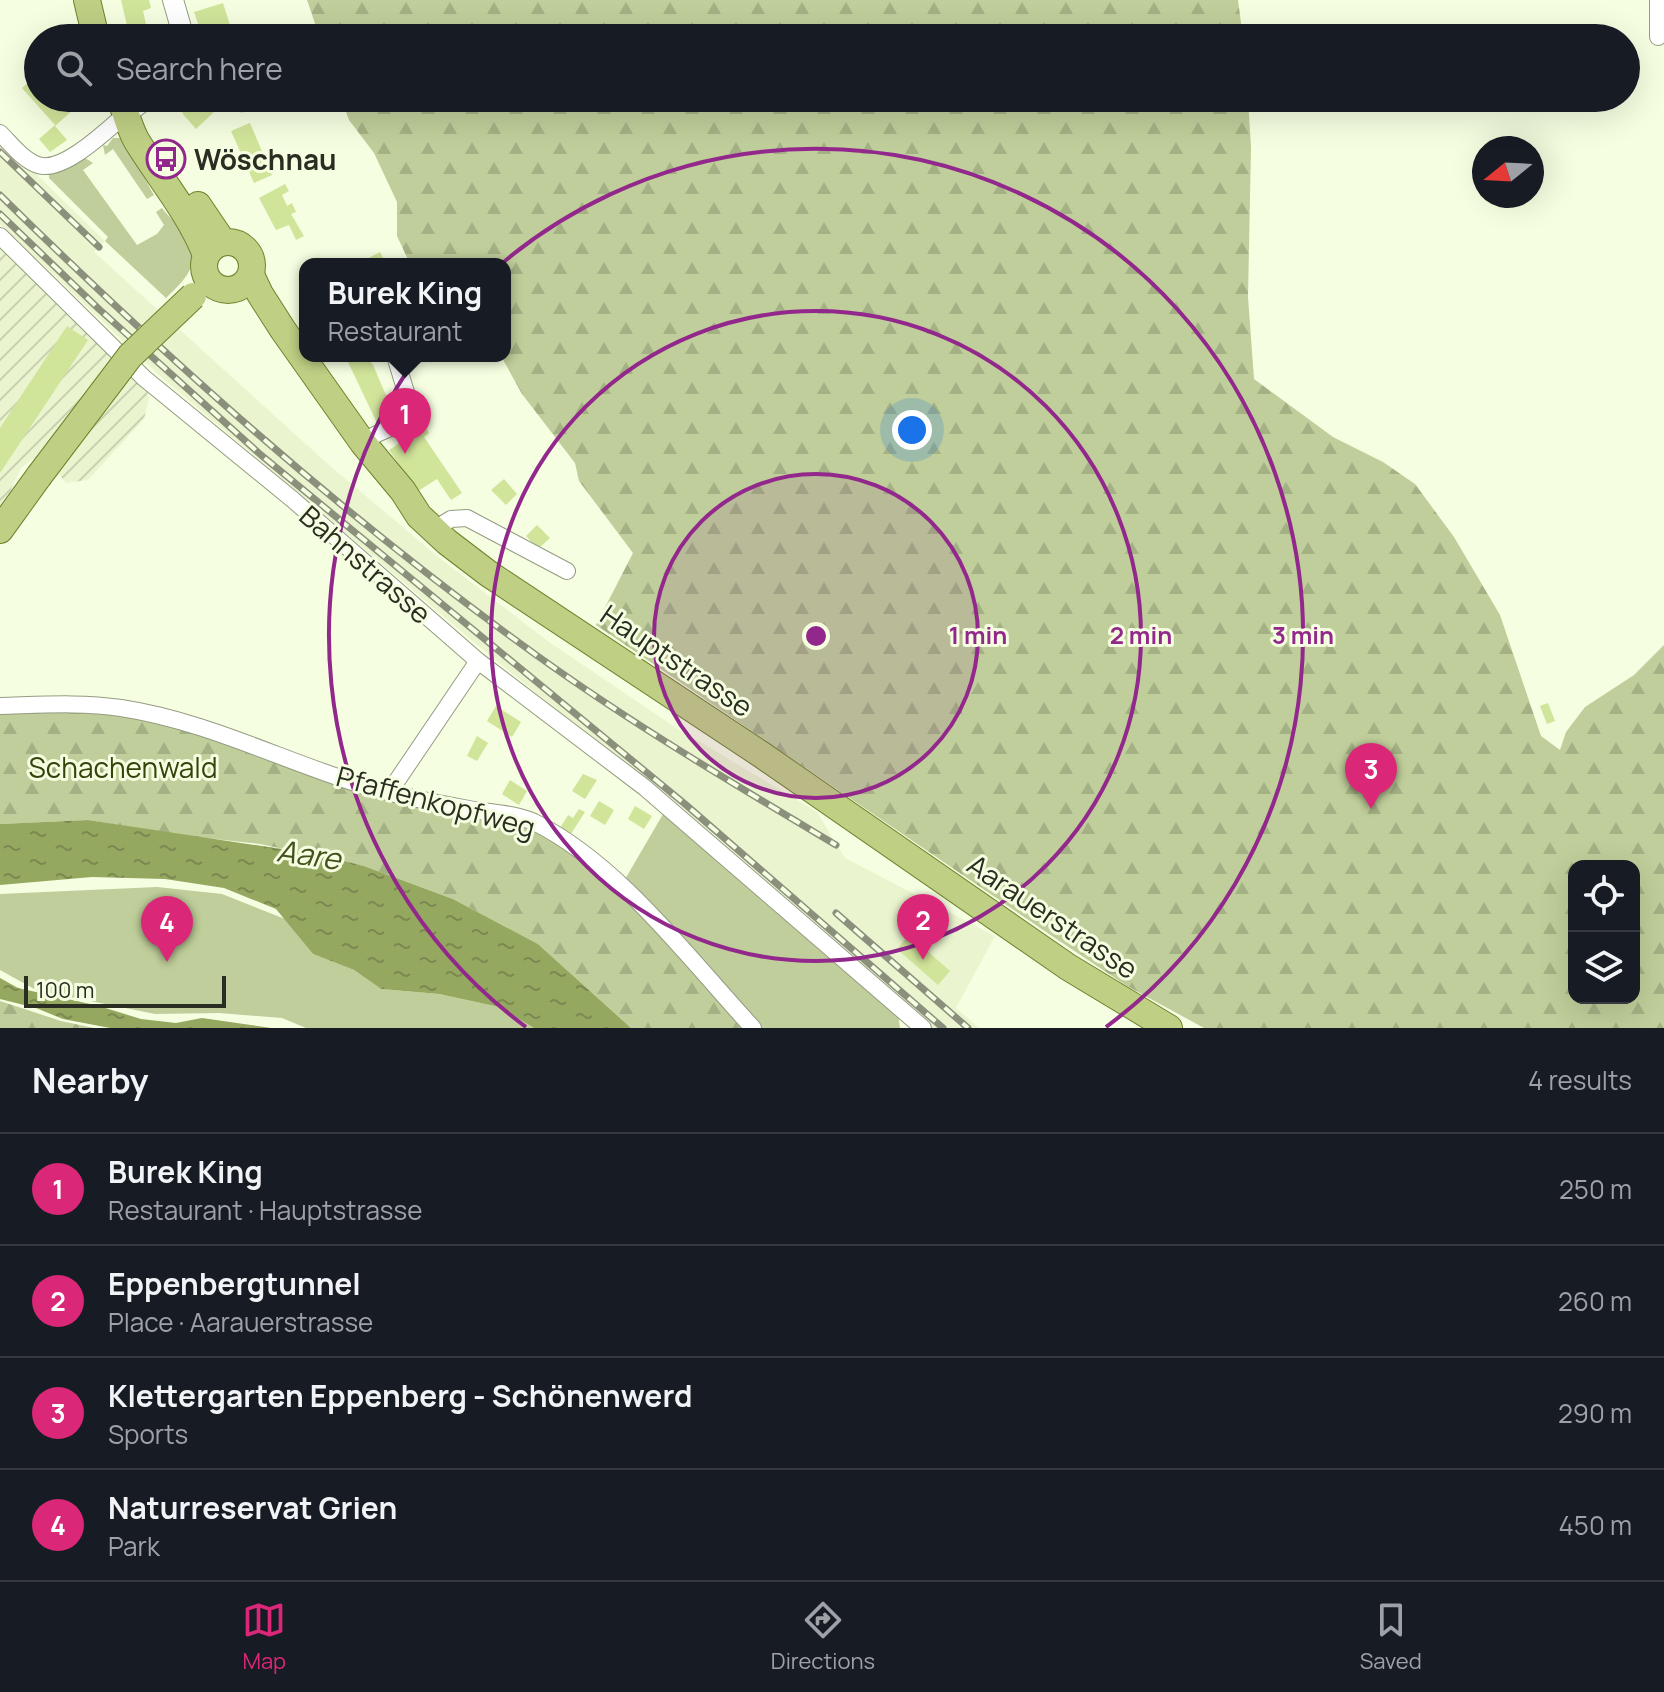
<!DOCTYPE html>
<meta charset="utf-8">
<style>
body{margin:0;font-family:Manrope,sans-serif;background:#242831;color:#f1f3f6}
.controls{position:absolute;right:24px;bottom:24px;display:grid;overflow:hidden;border-radius:16px;box-shadow:0 8px 32px #0002}
.controls button{width:72px;height:72px;display:grid;place-items:center;padding:0;border:0;border-bottom:2px solid #363941;background:#171b24;color:#f1f3f6;font:40px sans-serif}
.compass{position:absolute;left:1472px;top:136px;width:72px;height:72px;border-radius:50%;background:#171b24;box-shadow:0 8px 32px #0002;rotate:252deg}
.scale{position:absolute;left:24px;bottom:20px;width:202px;box-sizing:border-box;padding-left:8px;border:4px solid #2a2d22;border-top:0;font-size:22px;line-height:28px;white-space:nowrap;color:#2a2d22;-webkit-text-stroke:6px #f5fee0;paint-order:stroke}
.you{position:absolute;left:912px;top:430px;width:28px;height:28px;margin:-20px;border:6px solid #fff;border-radius:50%;background:#1a73e8;box-shadow:0 0 0 12px #1a73e833}
.badge{display:grid;place-items:center;width:52px;height:52px;border-radius:50%;background:#db2777;color:#fff;font-size:26px;font-weight:700}
.pin{position:absolute;translate:-50% -66px;filter:drop-shadow(0 2px 4px #0008)}
.pin::after{content:'';position:absolute;top:42px;width:28px;height:24px;background:inherit;clip-path:polygon(0 0,100% 0,50% 100%)}
.popup{position:absolute;left:299px;top:258px;width:212px;height:104px;box-sizing:border-box;display:grid;place-content:center;border-radius:16px;background:#171b24;filter:drop-shadow(0 2px 6px #0005);font-size:26px;white-space:nowrap;color:#9ea1a6}
.popup b{font-size:30px;color:#f1f3f6}
.popup::after{content:'';position:absolute;left:50%;top:100%;margin-left:-16px;border:16px solid transparent;border-top-color:#171b24}
.list{margin:0;padding:0;list-style:none}
h2{display:flex;justify-content:space-between;align-items:center;height:104px;margin:0;padding:0 32px;font-size:34px}
h2 small{font-size:26px;font-weight:400;color:#9ea1a6}
.list li{display:grid;grid-template-columns:52px 1fr auto;gap:24px;align-items:center;box-sizing:border-box;height:112px;padding:0 32px;border-top:2px solid #363941}
.list b{display:block;font-size:30px;white-space:nowrap}
.list p{margin:0;font-size:26px;white-space:nowrap;color:#9ea1a6}
.list em{font-size:26px;font-style:normal;color:#9ea1a6}
.icon{flex:none;width:44px;height:44px;fill:none;stroke:currentColor;stroke-width:2;stroke-linecap:round;stroke-linejoin:round}
.map{position:relative;flex:none;width:1664px;height:1028px;overflow:hidden}
.search{position:absolute;background:#171b24;box-shadow:0 8px 32px #0002;left:24px;right:24px;top:24px;height:88px;display:flex;align-items:center;gap:20px;box-sizing:border-box;padding:0 28px;border-radius:44px;color:#9ea1a6;font-size:30px}
.sheet{height:552px;background:#171b24}
nav{display:flex;justify-content:space-around;align-items:center;box-sizing:border-box;height:112px;border-top:2px solid #363941;background:#171b24;font-size:22px;color:#9ea1a6}
nav a{display:grid;justify-items:center;gap:4px}
nav .on{color:#db2777}
.map>svg:first-child{display:block}
</style>
<div class="map">
<svg width="1664" height="1028" viewBox="0 0 1664 1028">
<defs>
<pattern id="industrial-furrows" width="10" height="10" patternUnits="userSpaceOnUse" patternTransform="scale(2)"><rect width="10" height="10" fill="#eaf5cf"/><path d="M-1 1l2-2M0 10L10 0M9 11l2-2" fill="none" stroke="#c9d2b1"/></pattern>
<pattern id="forest-firs" width="22" height="20" patternUnits="userSpaceOnUse" patternTransform="scale(2)"><rect width="22" height="20" fill="#bfce9a"/><path d="M5 1l3.5 6h-7zM16 11l3.5 6h-7z" fill="#a4b184"/></pattern>
<pattern id="water-ripples" width="26" height="14" patternUnits="userSpaceOnUse" patternTransform="scale(2)"><rect width="26" height="14" fill="#95a860"/><path d="M2 4q2-2 4 0t4 0M15 11q2-2 4 0t4 0" fill="none" stroke="#7a894f"/></pattern>
</defs>
<rect width="100%" height="100%" fill="#f5fee0"/>
<path fill="#eaf5cf" d="M0,139l105,102 -11,11 235,213 108,91 112,86 126,85 142,85 28,46 150,78 -39,72 23,20h-49l-309,-266 -146,-119 -315,-267 -160,-152z"/>
<path fill="url(#industrial-furrows)" d="M0,236l144,142 5,21 -5,20 -56,61 -22,3 -12,-15 -15,-8h-8l-9,7 -6,11 -6,14 1,10 -11,14z"/>
<g fill="#bfce9a">
<path d="M113,138h7c8,5 26,44 34,57l-7,4 -34,-50 -8,6 -2,-10 4,1z"/>
<path d="M82,156l11,7 -10,7 54,75 20,-11 7,-9 -8,-13 6,-4c7,10 20,18 26,29 15,26 -4,44 -22,61l-61,-57 3,-4 -59,-59v-4z"/>
<path d="M666,809l232,204 2,15h-141l-135,-147z"/>
<path d="M157,887l65,7 63,25 28,35 41,16 27,19 58,5 60,13 35,21h-228l-24,-10 -63,-5 -64,1 -119,-24 -36,-20v-76z"/>
</g>
<g fill="url(#forest-firs)" fill-rule="evenodd">
<path d="M307,0h931l5,38h-923z"/>
<path d="M341,98h907l3,49 -3,150 6,82 79,58 50,25 32,22 39,53 46,78 41,121 19,14 6,-18 19,-25 49,-32 30,-30v383h-460l-77,-42 -75,-50 -456,-311 37,-72 -54,-72 -4,-18 -53,-69 -21,-38h4v-92h-95l-13,-28v-34l-23,-49 -25,-33zM1574,866h60v132h-60z"/>
<path d="M0,706l117,2 252,79 163,40 82,56 134,145h-117l-93,-84 -85,-45 -89,-33 -104,-22 -73,-8 -99,-16 -88,4z"/>
<path d="M0,1001l61,20 33,7h-94z"/>
</g>
<g fill="url(#water-ripples)">
<path d="M88,820l227,34 49,12 89,33 85,45 93,84h-97l-35,-21 -60,-13 -58,-5 -27,-19 -41,-16 -37,-45 -52,-21 -59,-9 -73,-2 -92,8v-61z"/>
<path d="M0,978l18,10 81,18 42,13 35,4 26,-5 69,10h-161l-47,-9 -27,-11 -36,-9z"/>
</g>
<g fill="#d0e49a">
<path d="M121,0h28l2,8 -8,3 6,27h-19z"/>
<path d="M223,3l11,35h-31l-9,-26z"/>
<path d="M165,27l2,11h-11l-2,-9z"/>
<path d="M38,74v24h27l9,11 -19,17 12,14 -17,12 -11,-13 16,-14 -33,-37z"/>
<path d="M197,98l10,12 2,-2 5,4 -18,17 -14,-16z"/>
<path d="M232,98h46l-37,15z"/>
<path d="M250,123l22,52 -18,8 -23,-52z"/>
<path d="M285,184l4,7 -7,4 5,11 5,-3 4,9 -5,2 13,22 -8,4 -7,-15 -13,5 -17,-32z"/>
<path d="M380,252l6,12h-21l-2,-3z"/>
<path d="M67,326l21,14 -88,133v-45z"/>
<path d="M361,356h5l7,9 21,49 -17,9 -29,-61z"/>
<path d="M425,426l4,7 -5,4 38,56 -11,7 -14,-21 -19,12 -29,-41z"/>
<path d="M504,479l13,15 -11,11 -15,-15z"/>
<path d="M537,525l13,13 -12,11 -12,-13z"/>
<path d="M1548,703l7,18 -8,3 -7,-18z"/>
<path d="M496,706l25,16 -9,15 -25,-16z"/>
<path d="M477,736l11,7 -11,18 -10,-5z"/>
<path d="M583,774l14,6 -12,19 -13,-8z"/>
<path d="M510,780l17,11 -8,14 -17,-11z"/>
<path d="M599,801l15,9 -9,15 -15,-9z"/>
<path d="M635,806l17,10 -8,13 -16,-10z"/>
<path d="M579,809l6,3 -18,28 -10,-7 11,-18 5,3z"/>
<path d="M909,935l41,36 -12,14 -41,-36z"/>
</g>
<g fill="none" stroke-linecap="round" stroke-linejoin="round">
<g stroke="#949c81" stroke-width="18">
<g id="minor">
<path d="M1658,0v37"/>
<path d="M0,133c11,11 23,27 38,32 25,9 71,-37 89,-52"/>
<path d="M0,236l144,142 148,121 186,162 166,126 279,241"/>
<path d="M363,443c14,-14 39,-14 49,-31l-17,-56"/>
<path d="M433,530l18,-11 16,-1 100,53"/>
<path d="M0,706c40,-1 81,-4 121,2 86,13 164,54 247,79 33,9 67,16 101,22 21,4 45,4 65,13 85,42 155,137 219,206"/>
<path d="M390,791l88,-130"/>
</g>
</g>
<g stroke="#949c81" stroke-width="22">
<g id="tertiary">
<path d="M173,0l11,38"/>
<path d="M127,113l20,-15"/>
</g>
</g>
<g stroke="#6f822c" stroke-width="28">
<g id="primary">
<path d="M87,0l9,38"/>
<path d="M119,98c8,15 10,31 19,45 23,37 52,71 68,112"/>
<path d="M198,205l25,37"/>
<circle cx="228" cy="266" r="24"/>
<path d="M251,275l9,19 23,36 80,113 40,48 16,25 28,26 42,32 273,181 306,212 101,61"/>
<path d="M0,530l39,-54"/>
</g>
</g>
<use href="#minor" stroke="#fff" stroke-width="16"/>
<use href="#tertiary" stroke="#fff" stroke-width="20"/>
<use href="#primary" stroke="#bfcf84" stroke-width="26"/>
<g stroke="#8a907c" stroke-width="7">
<g id="rail">
<path d="M0,152l99,95"/>
<path d="M0,195c164,161 335,314 521,449 101,74 208,137 315,201"/>
<path d="M0,214l100,96 161,145 424,349 258,224"/>
<path d="M836,913l132,115"/>
</g>
</g>
<use href="#rail" stroke="#f5fee0" stroke-width="4" stroke-dasharray="12" stroke-linecap="butt"/>
<g stroke="#6f822c" stroke-width="28" stroke-linecap="butt">
<path id="primary-bridge" d="M39,476l91,-120 63,-60"/>
</g>
<use href="#primary-bridge" stroke="#bfcf84" stroke-width="26"/>
</g>
<circle cx="816" cy="636" r="162" fill="#93288c" fill-opacity=".12"/>
<g fill="none" stroke="#93288c" stroke-width="4">
<circle cx="816" cy="636" r="162"/>
<circle cx="816" cy="636" r="325"/>
<path d="M526 1027A487 487 0 1 1 1106 1027"/>
</g>
<defs>
<g id="bus-ring" transform="scale(2)"><circle r="9.5" fill="#f5fee0" stroke="#93288c" stroke-width="1.5"/><path d="M-5-6H5V4H4V6H2V4H-2V6H-4V4H-5ZM-3.5-4V0h7V-4ZM-3.5 1.2v1.5H-2V1.2ZM2 1.2v1.5H3.5V1.2Z" fill="#93288c"/></g>
</defs>
<g fill-rule="evenodd">
<use href="#bus-ring" x="166" y="159"/>
</g>
<g text-anchor="middle" dominant-baseline="central" stroke-width="6" stroke-linejoin="round" paint-order="stroke">
<g font-size="28" font-weight="bold" fill="#2a2d22" stroke="#f5fee0" text-anchor="start">
<text x="194" y="159">Wöschnau</text>
</g>
<g font-size="28" fill="#2a2d22" stroke="#f5fee0">
<text transform="translate(366 564) rotate(41)">Bahnstrasse</text>
<text transform="translate(677 660) rotate(34)">Hauptstrasse</text>
<text transform="translate(436 801) rotate(15)">Pfaffenkopfweg</text>
<text transform="translate(1053 916) rotate(34)">Aarauerstrasse</text>
</g>
<g font-size="28" fill="#36420b" stroke="#f5fee0">
<text x="123" y="767">Schachenwald</text>
</g>
<g font-size="30" font-style="italic" fill="#45511c" stroke="#f5fee0">
<text transform="translate(309 854) rotate(8)">Aare</text>
</g>
</g>
<circle cx="816" cy="636" r="12" fill="#93288c" stroke="#f5fee0" stroke-width="4"/>
<g font-size="24" text-anchor="middle" font-weight="bold" fill="#93288c" stroke="#f5fee0" stroke-width="6" stroke-linejoin="round" paint-order="stroke">
<text x="978" y="644">1 min</text>
<text x="1141" y="644">2 min</text>
<text x="1303" y="644">3 min</text>
</g>
</svg>
<div class="controls">
<button><svg class="icon" aria-label="locate" viewBox="0 0 24 24"><circle cx="12" cy="12" r="6"/><path d="M12 2v4M12 18v4M2 12h4M18 12h4"/></svg></button>
<button><svg class="icon" aria-label="layers" viewBox="0 0 24 24"><path d="M12 4l9 5-9 5-9-5zM3 14l9 5 9-5"/></svg></button>
</div>
<svg class="compass" viewBox="-18 -18 36 36"><path d="M0-13l5 13h-10z" fill="#e53935"/><path d="M0 13l5-13h-10z" fill="#9ea1a6"/></svg>
<div class="scale">100 m</div>
<div class="you"></div>
<div class="pin badge" style="left:405px;top:454px">1</div>
<div class="popup"><b>Burek King</b>Restaurant</div>
<div class="pin badge" style="left:923px;top:960px">2</div>
<div class="pin badge" style="left:1371px;top:809px">3</div>
<div class="pin badge" style="left:167px;top:962px">4</div>
<div class="search"><svg class="icon" aria-label="search" viewBox="0 0 24 24"><circle cx="10" cy="10" r="6"/><path d="M15 15l6 6"/></svg>Search here</div>
</div>
<section class="sheet">
<h2>Nearby<small>4 results</small></h2>
<ul class="list">
<li><span class="badge">1</span><div><b>Burek King</b><p>Restaurant · Hauptstrasse</p></div><em>250 m</em></li>
<li><span class="badge">2</span><div><b>Eppenbergtunnel</b><p>Place · Aarauerstrasse</p></div><em>260 m</em></li>
<li><span class="badge">3</span><div><b>Klettergarten Eppenberg - Schönenwerd</b><p>Sports</p></div><em>290 m</em></li>
<li><span class="badge">4</span><div><b>Naturreservat Grien</b><p>Park</p></div><em>450 m</em></li>
</ul>
</section>
<nav>
<a class="on"><svg class="icon" aria-label="map" viewBox="0 0 24 24"><path d="M3 6l6-2 6 2 6-2v14l-6 2-6-2-6 2zM9 4v14M15 6v14"/></svg>Map</a>
<a><svg class="icon" aria-label="directions" viewBox="0 0 24 24"><path d="M12 3l9 9-9 9-9-9zM9 14v-3h6M13 9l2 2-2 2"/></svg>Directions</a>
<a><svg class="icon" aria-label="saved" viewBox="0 0 24 24"><path d="M7 4h10v16l-5-4-5 4z"/></svg>Saved</a>
</nav>
